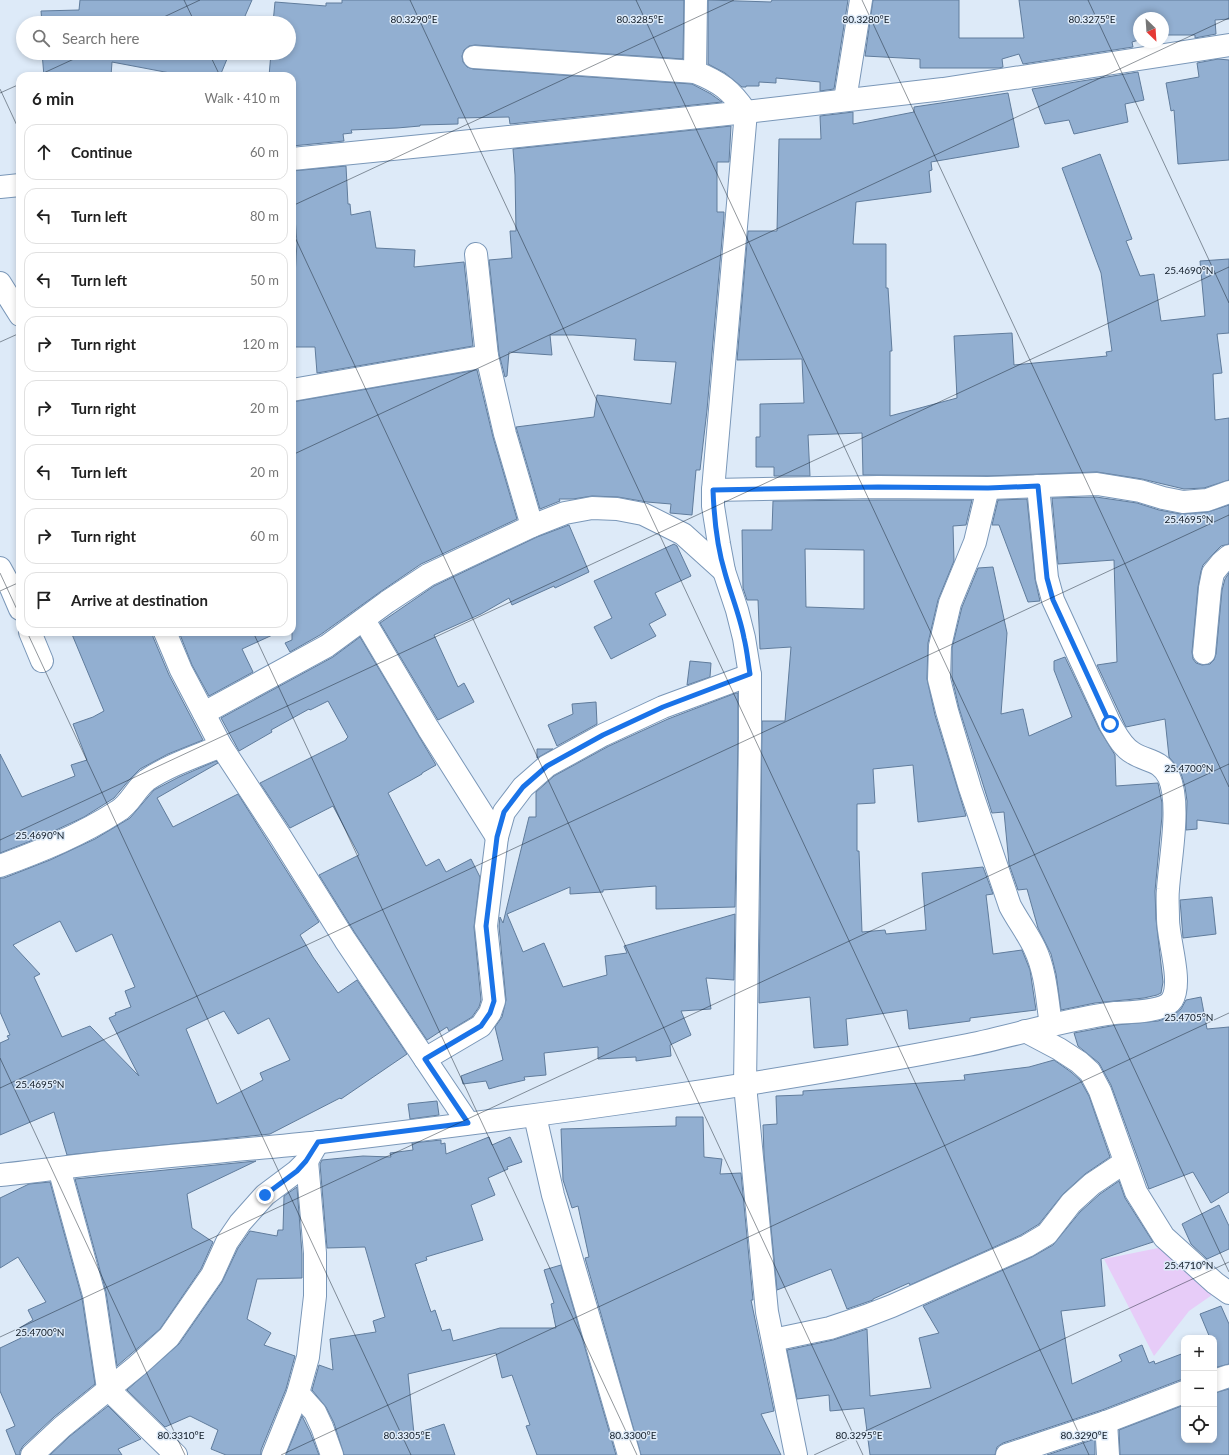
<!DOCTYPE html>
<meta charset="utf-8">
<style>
body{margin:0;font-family:Lato,sans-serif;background:#f2f2f2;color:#222}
.controls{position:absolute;right:12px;bottom:12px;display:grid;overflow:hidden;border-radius:8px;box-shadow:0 2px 6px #0003}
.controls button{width:36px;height:36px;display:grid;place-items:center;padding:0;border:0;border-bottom:1px solid #e0e0e0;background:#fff;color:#222;font:20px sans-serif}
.compass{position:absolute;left:1133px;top:12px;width:36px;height:36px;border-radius:50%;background:#fff;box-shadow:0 2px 6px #0003;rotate:155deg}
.stop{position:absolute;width:12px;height:12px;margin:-9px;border:3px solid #1a73e8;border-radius:50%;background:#fff}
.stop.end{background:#1a73e8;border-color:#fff;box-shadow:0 1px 4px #0008}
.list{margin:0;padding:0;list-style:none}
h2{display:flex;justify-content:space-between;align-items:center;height:52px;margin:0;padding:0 16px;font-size:17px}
h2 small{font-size:13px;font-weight:400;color:#767676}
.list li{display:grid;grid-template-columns:26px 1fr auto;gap:12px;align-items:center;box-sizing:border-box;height:56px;margin:0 8px 8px;padding:0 8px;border:1px solid #e0e0e0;border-radius:12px}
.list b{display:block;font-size:15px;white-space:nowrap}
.list em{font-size:13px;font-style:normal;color:#767676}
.icon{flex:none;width:22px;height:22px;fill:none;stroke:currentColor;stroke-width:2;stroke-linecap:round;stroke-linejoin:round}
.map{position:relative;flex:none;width:1229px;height:1455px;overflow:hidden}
.search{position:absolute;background:#fff;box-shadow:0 2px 6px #0003;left:16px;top:16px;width:280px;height:44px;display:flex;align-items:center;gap:10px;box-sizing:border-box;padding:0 14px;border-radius:22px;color:#767676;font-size:15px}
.panel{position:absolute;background:#fff;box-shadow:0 2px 6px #0003;left:16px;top:72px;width:280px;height:564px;border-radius:12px}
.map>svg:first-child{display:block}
</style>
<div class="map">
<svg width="1229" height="1455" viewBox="0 0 1229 1455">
<rect width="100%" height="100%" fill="#ddeaf8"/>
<path fill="#e7ccf8" d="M1168,1246l44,49 -23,16 -35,45 -50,-97z"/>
<g fill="#92afd1" stroke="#607c9c" fill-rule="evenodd">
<path d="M80,0h172l-10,23h-200l-1,-12 38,-1z"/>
<path d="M342,0h342l-1,59 -208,-14 -6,1 -5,4 -2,6 1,6 4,5 6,2 219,15 19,10 11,8 -212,22 -1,-7 -51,1v6l-38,1v1l-23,2 -46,2 1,3 -9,1 1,7 -52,5v-70h-23l2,-23h18v-30h-16l2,-21 51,4v-3h16z"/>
<path d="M708,0l63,2 1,-2h76l-14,89 -14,2v-9l-44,-4v5l-17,-1v4h-13v1h-4l-17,-14 -17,-9z"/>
<path d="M873,0h86v38h65l-5,-38h210v19l-14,1 1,14 -21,4v-3h-32v-17h-24v22l-7,2 1,5 -110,17 -4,-10 -17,5 1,8 -4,1h-79v-9l-55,-3z"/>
<path d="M42,53h170l15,6 -7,17h-34l-74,-14 -1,14 -26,-3v3h-41z"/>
<path d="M1218,59l11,1v100l-51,4 -4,-54 -3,1 -5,-28 33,-6 -2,-14z"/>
<path d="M1138,72l6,28 -19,4 3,18 -54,12 -5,-14 -24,4 -13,-35z"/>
<path d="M1008,93l11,54 -88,15 1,8 -3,1 2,21 -75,10 -3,42h33v44h2l4,63h-2v65l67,-18 -3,-62 58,-3 2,32 93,-9 -1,-4 6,-1 -11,-78 -39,-105 38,-14 32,85 -6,2 14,35 14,-2 7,47 44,-5 -5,-55 29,-2v74l-12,1 5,39 -9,1 2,46 14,-2v62l-25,8 -20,1 -42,-10 -45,-7 -109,4 -125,-1 -1,-42 -54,2 2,41h-36v-9h-18v-30h4v-33l44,-1 -2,-44 -65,1 11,-129h29l2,-92h42l-1,-23 33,-4v12l61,-12v-5z"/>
<path d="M731,126l-2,36h-12v50h7v5l-17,193 -7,60h-4l-4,45 -22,-2 1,-9 -24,-2 -29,-5 -26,-1 -19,3h-14l1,2 -20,8 -24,-82 78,-10 3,-22 74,9 5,-42 -42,-2 2,-21 -63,-4h-23l2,20 -43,-3 -2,24 -2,1 -6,-23 -10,-94 23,-2 -2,-27h6l-1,-56 -2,-26z"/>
<path d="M346,166l2,38h2l1,11 19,-4 6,37 39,2 -1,17 50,-5 9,84 -156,27 -2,-26h-23l1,-71h2l2,-33 -3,-38h-2v-34z"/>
<path d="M477,370l16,67 24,82 -96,45 -41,28 -60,43 -30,17 -5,-9 7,-3v-238z"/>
<path d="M1096,497l41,6 22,7 22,4 27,-2 21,-7v39l-8,2 -7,7 -11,12 -2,6 -3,16 -6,65 1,7 3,4 6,2 8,-1 4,-4 2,-6 6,-64 3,-11 4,-6v251l-32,-4v9l-11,1 1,-29 -2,-14 -5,-17 -11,-13 -4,-38 -39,8 -29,-62 20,-3 -3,-102 -56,4 -6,-66z"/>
<path d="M1027,499l8,80 5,22 -12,1 -29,-77h-7l6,-25z"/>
<path d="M878,500h94l-6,25 -13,1 1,35 -16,39 -10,43 -1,36 8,36 31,101 -48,6 -5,-57 -40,4 2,34 -18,1v47h2l3,81 23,-2 1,4 40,-4 -4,-57 61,-6 10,27 -7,1 7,59 29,-4 8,20 6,40 -66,8v3l-61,8 -2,-19 -61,9 2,26 -34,3 -4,-51 -51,6 3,-282h23l6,-74 -31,2 -2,-49h-11l-4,-12 -1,-58h30l1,-29zM805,549l59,1v59l-58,-2z"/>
<path d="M569,525l20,47 -34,16 -1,-2 -42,19 -3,-7 -28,16 -47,21 24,52 6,-4 10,19 -36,18 -58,-97 54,-37 103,-49z"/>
<path d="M674,544l3,2 14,30 -36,17 11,22 -17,9 7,12 -45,23 -17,-32 18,-9 -18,-37z"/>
<path d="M993,567l14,66 -6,81 22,-5 6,27 43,-19 -18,-47v-9l11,-4 34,72 16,26 1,31 42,-3 4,20v13l-7,75 1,28 7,63 -2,11 -4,2 -13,3 -49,5 -34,7 -5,-36 -5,-20 -13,-26 -11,-39 -9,1 -9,-26 -5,-52 -12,1 -33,-105 -7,-30v-30l10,-41 16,-39z"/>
<path d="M71,632h82v5l16,38 34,65 -35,14 -28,15 -10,10 -16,19 -30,19 -43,20 -41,16v-99l22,43 53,-21 -4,-11 16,-5 -14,-36 20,-7 11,-6z"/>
<path d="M179,632h100l-37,17 11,23 -44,24 -17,-31z"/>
<path d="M360,637l76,128 -14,8v1l-34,19 38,73 13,-7 7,13 25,-13 9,18 -6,50 7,73 -2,7 -7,10 -23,14 -2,-4 -20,13 -72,-107 -36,-58 40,-20 -26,-49 -43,22 -30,-45 86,-43v-1l2,-2 -20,-36 -18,9 -1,-1 -38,21 1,2 -33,19 -18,-33 112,-61z"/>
<path d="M690,661l21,2 -1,14 -23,8z"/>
<path d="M736,693h2v44l-3,170 -79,2v-23l-53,4v2l-33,2v-7l-63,27 16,38 21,-9 19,44 44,-12 -2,-19 22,-3 -3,-7 111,-32 -1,66 -28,-2 5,31 -30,2 10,24 -21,10 1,11 -35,5v-4l-38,2v-12l-54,6 2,22 -22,2 1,3 -26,6 -10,3 -3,-8 -23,3 -2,-8 42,-16 -8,-33 7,-10 4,-17 -7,-74 1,-9 3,6 26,-106h7v-25l18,-16 55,-30 59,-27z"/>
<path d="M596,702l1,22 -40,22 -9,-21 25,-11 -1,-10z"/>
<path d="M537,749h16l-16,9z"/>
<path d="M216,761l2,2 -61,35 16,29 65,-33 81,128 -19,13 13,22 25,36 19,-13 50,74 -66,45 -1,-1 -70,36 -203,21 -13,-43 -54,23v-92l9,-4 -2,-3 3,-1 -10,-23v-134h4l46,-18 45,-21 35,-21 24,-28 25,-13zM60,921l16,31 36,-18 23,53 -10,4 6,16 -16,6 1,2 -7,3 30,58 -49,-50 -28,11 -28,-60 6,-3 -27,-29zM224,1011l14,23 31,-16 21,42 -30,13 3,7 -46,24 -31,-75z"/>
<path d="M1212,897l4,37 -33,4 -3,-38z"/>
<path d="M1201,997l6,32 22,-2v165l-18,11 -18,-31 -44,17 -38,-104 -12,-22 -21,-17 -4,-13 42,-8 42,-4 9,-3 9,-5 5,-4 5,-9z"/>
<path d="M1054,1060l17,12 9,8 9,16 21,61 -25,17 -22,20 -24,30 -18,11 -111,50 -1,-2 -36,16v1l-26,9 -16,-40 -54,21 -13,-135 -1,-30 14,-1 -1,-28 27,-1v-4l162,-11 -1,-5 65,-8z"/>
<path d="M437,1101l2,14 -29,4 -2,-15z"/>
<path d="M676,1117h27l1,40 18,2 -2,15 21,-1 12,127h-2l23,111 -13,3 20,41h-140l-56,-197 4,-1 -11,-51 -6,2 -9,-28 -2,-51 115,-3z"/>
<path d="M489,1137l3,8 18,-8 12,25 -15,5 1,2 -20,9 7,17 -24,10 12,35 -57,17 1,3 -12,4 16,48 4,-2 7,21 8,-2 3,12 47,-13h56l-5,-24 3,-1 -10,-33 17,-5 55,190h-79l-11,-29 4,-1 -18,-50 -10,3 -6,-25 -88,21 6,60 30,-10 11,31h-111l-10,-32 -8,-16 -14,-17 7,-25 14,5 -3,-31 46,-7 -3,-11 12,-4 -20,-70 -38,1 -7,-84 2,-4 41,-4 28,1 -1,-4 23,-3 -1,-7 29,-3v4l4,-1 1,11z"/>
<path d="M256,1161l-69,33 5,34 21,14 -12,27 -41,60 -43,37 -11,-74 -31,-113z"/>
<path d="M1119,1181l6,17 28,44 -52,17 4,47 -44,5 11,73 50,-23 -3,-6 23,-10 7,18 5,-2 1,3 29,-11v27h-4l-78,30 -99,33 -6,4 -2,8h-125l-6,-47 -34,3 -1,-16 -32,4 -10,-49 46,-10 34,-11 3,67 61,-8 -12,-50 20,-5 -16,-27 109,-49 21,-12 27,-33 20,-18z"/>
<path d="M50,1182l32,116 13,86 -41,33 -31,29 -3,5v4h-4l-10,-25 9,-4 -15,-35v-43l21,-10 -5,-8 17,-10 -5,-10 18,-8 -28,-45 -18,11v-70l29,-14z"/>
<path d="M297,1187l5,67v24l-45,1 -10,40 24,14 -7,12 31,11 -9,33 -25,61v5h-35l-15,-6 7,-19 -28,-14 -25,11 -38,-37 52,-46 43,-62 16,-34 12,-17 27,5 1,-6h5l1,-34z"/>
<path d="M1219,1205l10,21v23l-22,10 -16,-15 -9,-20z"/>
<path d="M1221,1306l8,18v40l-15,4v-30h-4l-10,-24z"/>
<path d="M1229,1389v66h-109l-1,-25 65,-25v35h30v-47z"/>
<path d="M108,1406l33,33 -23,10 4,6h-72l20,-19z"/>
<path d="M302,1416l8,16 9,23h-33z"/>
<path d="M1095,1439v16h-48z"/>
</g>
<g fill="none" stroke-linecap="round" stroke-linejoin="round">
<g stroke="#7a97b8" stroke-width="24">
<g id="street">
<path d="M474,57l221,15c25,10 36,18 51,40"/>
<path d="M695,72l1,-72"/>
<path d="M845,100l16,-100"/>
<path d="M476,254l11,102 18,78 27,92"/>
<path d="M0,283l20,32"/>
<path d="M292,390l195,-34"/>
<path d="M988,488l-13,54 -25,61 -10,43 -1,33 8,32 23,77 40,118c8,15 18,28 25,43 11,23 12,51 16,76"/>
<path d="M713,490l165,-3 110,1 109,-4 43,7 23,7 20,4 24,-2 22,-8"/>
<path d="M0,568l11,20 9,21"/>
<path d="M364,620l64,108 69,109"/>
<path d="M30,632l12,29"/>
<path d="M165,632l16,38 40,76 59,90 65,104 123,183"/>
<path d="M1204,653l6,-65 3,-15 9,-11 7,-6"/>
<path d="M204,713l123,-67 60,-44 41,-27 104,-49 33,-13 27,-5 25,1 26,5 40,20 41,37"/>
<path d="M0,866c41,-15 81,-31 118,-55 12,-7 18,-23 29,-31 22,-15 50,-24 74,-34"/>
<path d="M1025,1031l34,18 20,13 11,10 10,19 36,101 28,45 51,46 14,10"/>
<path d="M425,1059l56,-33 9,-13 4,-12 -8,-75 11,-89 7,-25 19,-25 24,-21 56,-31 60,-28 87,-32"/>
<path d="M535,1116l18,79 76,260"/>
<path d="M59,1168l35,127 14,94 68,66"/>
<path d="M0,1175c40,-4 80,-10 119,-14 68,-7 135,-12 202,-19 217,-26 433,-55 647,-97 49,-10 97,-26 147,-32 14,-1 49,-1 57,-13 11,-18 -4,-60 -4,-81 0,-10 -1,-21 0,-30 2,-30 13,-85 1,-112 -9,-18 -22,-15 -36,-24 -11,-6 -17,-19 -23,-29l-57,-124 -6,-22 -9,-92"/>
<path d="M773,1340l57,-12 36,-12 26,-10 135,-60 20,-12 24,-31 21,-19 33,-22"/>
<path d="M1214,1381l15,-5"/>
<path d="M298,1393l17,19 7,15 10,28"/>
<path d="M1106,1422l2,33"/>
<path d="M32,1455l30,-28 75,-61 32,-29 43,-62 15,-33 13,-19 25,-28 32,-24 10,-10 11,-19"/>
<path d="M273,1455l25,-62 10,-36 7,-61v-43l-8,-92"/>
<path d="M1007,1455l99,-33 78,-30"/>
</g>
</g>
<g stroke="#7a97b8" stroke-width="24">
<g id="secondary">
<path d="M746,112l-33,378v16l6,38 5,27 13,39 7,28 6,37v62l-5,348 22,227 29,143"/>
<path d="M292,159l160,-16 294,-31 197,-23 286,-44"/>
<path d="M0,187l20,-2"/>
</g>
</g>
<use href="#street" stroke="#fff" stroke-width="22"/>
<use href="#secondary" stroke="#fff" stroke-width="22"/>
</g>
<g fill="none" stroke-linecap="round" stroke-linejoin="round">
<path stroke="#1a73e8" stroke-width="5" d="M265,1195l32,-24 9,-10 12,-19 150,-19 -43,-64 56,-33 9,-13 4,-12 -8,-75 11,-89 7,-25 19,-25 24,-21 56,-31 60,-28 87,-33c-2,-12 -3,-24 -6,-36 -4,-22 -13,-43 -19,-65 -8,-26 -11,-56 -12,-83l165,-3 110,1 50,-2 9,92 6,22 57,124"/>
</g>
<path fill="none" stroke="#0f1a26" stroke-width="1" stroke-opacity="0.45" d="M184,0l11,23M410,0l679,1455M636,0l593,1272M862,0l367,787M1088,0l141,303M151,23l49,-23M209,53l11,23M37,76l50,-23M0,89l20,43M0,93l20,-9M292,206l442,-206M292,231l571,1224M0,342l20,-9M292,455l937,-437M0,573l20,43M0,591l20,-9M27,632l384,823M253,632l384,823M0,840l1229,-573M0,1058l185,397M0,1088l1229,-573M0,1337l1229,-573M281,1455l948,-442M814,1455l415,-193"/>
<g font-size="10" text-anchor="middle" fill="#0f1a26" stroke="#ddeaf8" stroke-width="3" stroke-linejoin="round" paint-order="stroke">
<text x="414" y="23">80.3290°E</text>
<text x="640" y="23">80.3285°E</text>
<text x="866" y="23">80.3280°E</text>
<text x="1092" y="23">80.3275°E</text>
<text x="1189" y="274">25.4690°N</text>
<text x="1189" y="523">25.4695°N</text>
<text x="1189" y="772">25.4700°N</text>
<text x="40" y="839">25.4690°N</text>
<text x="1189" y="1021">25.4705°N</text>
<text x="40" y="1088">25.4695°N</text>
<text x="1189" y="1269">25.4710°N</text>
<text x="40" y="1336">25.4700°N</text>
<text x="181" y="1439">80.3310°E</text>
<text x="407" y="1439">80.3305°E</text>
<text x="633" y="1439">80.3300°E</text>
<text x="859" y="1439">80.3295°E</text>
<text x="1084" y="1439">80.3290°E</text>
</g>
</svg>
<div class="controls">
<button>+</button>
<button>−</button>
<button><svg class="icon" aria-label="locate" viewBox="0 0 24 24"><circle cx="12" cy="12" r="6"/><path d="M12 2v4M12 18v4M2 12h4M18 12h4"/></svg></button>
</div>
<svg class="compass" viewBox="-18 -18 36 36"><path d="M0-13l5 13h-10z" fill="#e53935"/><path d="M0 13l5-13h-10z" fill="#767676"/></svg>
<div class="stop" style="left:1110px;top:724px"></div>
<div class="stop end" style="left:265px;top:1195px"></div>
<div class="search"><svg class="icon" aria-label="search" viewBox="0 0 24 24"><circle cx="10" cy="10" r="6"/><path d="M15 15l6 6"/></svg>Search here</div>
<section class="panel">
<h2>6 min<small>Walk · 410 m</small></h2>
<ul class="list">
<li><svg class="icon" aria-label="ahead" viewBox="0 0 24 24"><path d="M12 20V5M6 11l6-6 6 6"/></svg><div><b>Continue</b></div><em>60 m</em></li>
<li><svg class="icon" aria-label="left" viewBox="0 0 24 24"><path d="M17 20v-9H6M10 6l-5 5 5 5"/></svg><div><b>Turn left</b></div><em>80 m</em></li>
<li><svg class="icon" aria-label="left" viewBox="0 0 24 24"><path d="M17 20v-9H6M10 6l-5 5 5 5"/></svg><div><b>Turn left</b></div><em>50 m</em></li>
<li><svg class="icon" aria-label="right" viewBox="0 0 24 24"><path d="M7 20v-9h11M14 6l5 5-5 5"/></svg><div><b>Turn right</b></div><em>120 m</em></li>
<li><svg class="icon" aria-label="right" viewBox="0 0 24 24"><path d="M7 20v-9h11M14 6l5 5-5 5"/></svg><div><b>Turn right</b></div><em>20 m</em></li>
<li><svg class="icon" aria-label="left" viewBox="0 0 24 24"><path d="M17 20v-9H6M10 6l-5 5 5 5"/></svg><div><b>Turn left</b></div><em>20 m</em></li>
<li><svg class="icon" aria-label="right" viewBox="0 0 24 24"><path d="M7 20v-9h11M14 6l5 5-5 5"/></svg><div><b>Turn right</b></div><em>60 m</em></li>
<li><svg class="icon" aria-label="arrive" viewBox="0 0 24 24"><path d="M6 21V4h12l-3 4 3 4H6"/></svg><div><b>Arrive at destination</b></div></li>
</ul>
</section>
</div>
